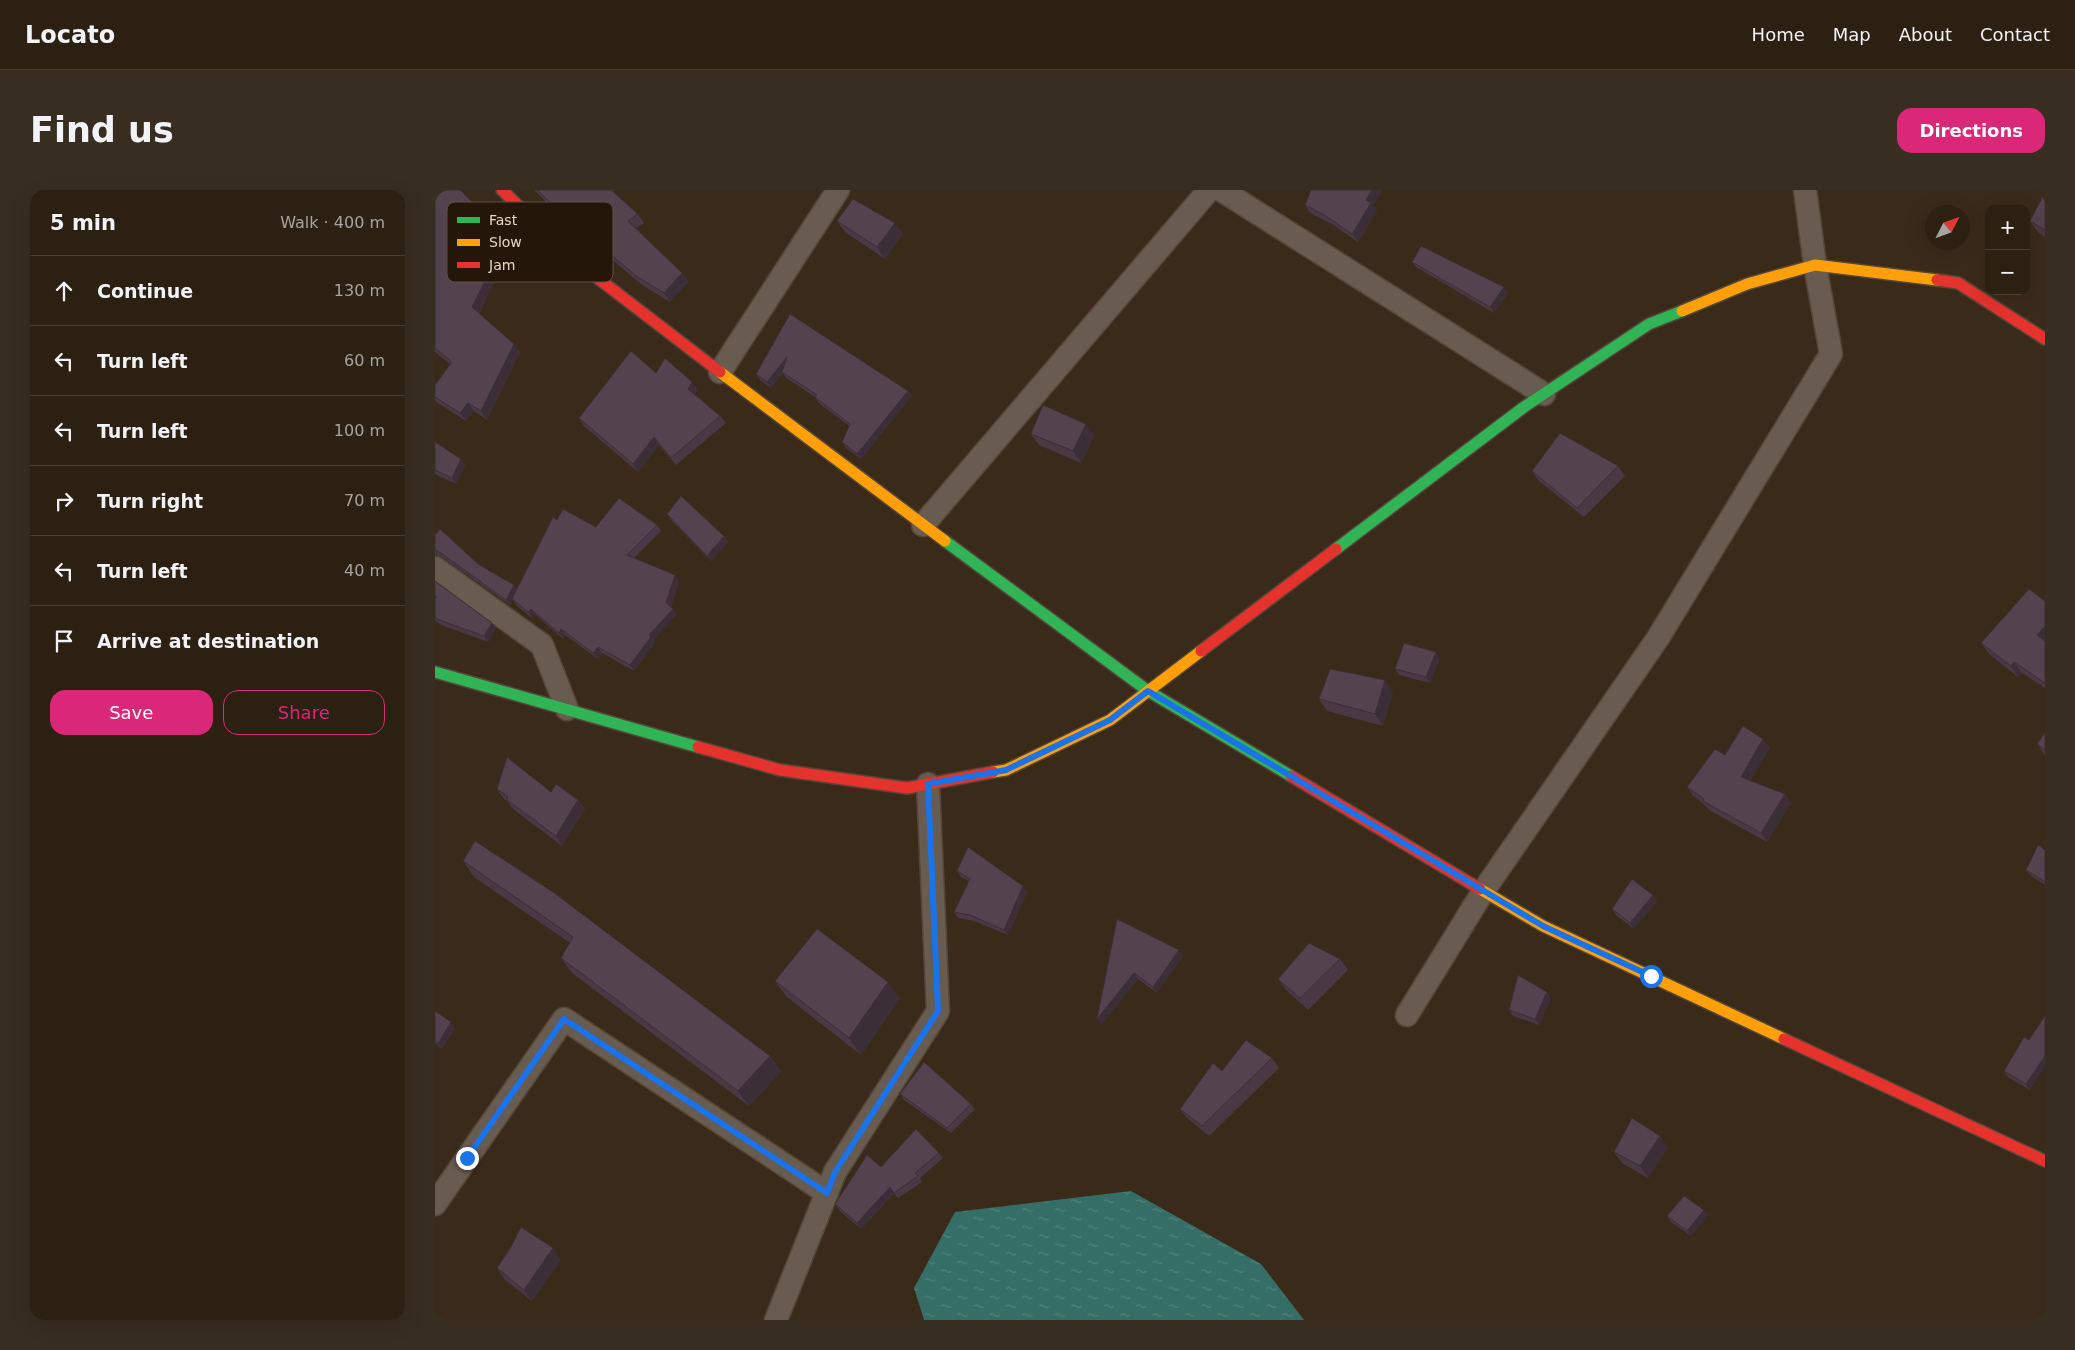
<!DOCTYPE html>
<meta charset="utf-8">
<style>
body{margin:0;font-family:"DejaVu Sans",sans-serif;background:#382d21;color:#f1f3f6}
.controls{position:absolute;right:15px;top:15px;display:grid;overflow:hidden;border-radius:10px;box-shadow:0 5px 20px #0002}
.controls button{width:45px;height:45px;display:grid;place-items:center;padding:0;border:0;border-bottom:1px solid #483e33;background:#2c2013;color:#f1f3f6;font:25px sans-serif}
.compass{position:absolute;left:1490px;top:15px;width:45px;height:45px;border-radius:50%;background:#2c2013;box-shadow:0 5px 20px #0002;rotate:48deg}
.stop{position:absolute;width:15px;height:15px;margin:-11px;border:4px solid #1a73e8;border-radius:50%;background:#fff}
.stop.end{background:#1a73e8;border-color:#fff;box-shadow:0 1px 5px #0008}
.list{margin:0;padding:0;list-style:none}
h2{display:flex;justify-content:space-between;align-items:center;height:65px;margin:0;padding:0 20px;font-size:21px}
h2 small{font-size:16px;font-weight:400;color:#a6a3a0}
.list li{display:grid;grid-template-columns:32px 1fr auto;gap:15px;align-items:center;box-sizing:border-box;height:70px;padding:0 20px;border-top:1px solid #483e33}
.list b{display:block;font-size:19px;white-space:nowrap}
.list em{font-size:16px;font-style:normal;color:#a6a3a0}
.actions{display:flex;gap:10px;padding:15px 20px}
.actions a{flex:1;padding:11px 0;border:1px solid #db2777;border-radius:15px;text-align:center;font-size:18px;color:#db2777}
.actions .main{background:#db2777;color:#fff}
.icon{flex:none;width:28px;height:28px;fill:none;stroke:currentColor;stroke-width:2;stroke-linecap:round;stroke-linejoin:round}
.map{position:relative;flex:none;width:1610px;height:1130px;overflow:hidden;border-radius:15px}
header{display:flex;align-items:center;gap:30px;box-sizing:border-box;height:70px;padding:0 25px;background:#2c2013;border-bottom:1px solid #483e33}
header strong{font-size:24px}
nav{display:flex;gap:28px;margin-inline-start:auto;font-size:18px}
.intro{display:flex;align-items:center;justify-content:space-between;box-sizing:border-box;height:120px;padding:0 30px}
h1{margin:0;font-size:35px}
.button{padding:12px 22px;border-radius:15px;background:#db2777;color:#fff;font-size:18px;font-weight:700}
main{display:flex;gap:30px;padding:0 30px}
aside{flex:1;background:#2c2013;border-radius:15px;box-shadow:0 5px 20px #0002}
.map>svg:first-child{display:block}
</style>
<header>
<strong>Locato</strong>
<nav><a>Home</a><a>Map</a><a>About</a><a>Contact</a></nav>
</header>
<div class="intro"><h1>Find us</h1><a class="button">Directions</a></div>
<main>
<aside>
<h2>5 min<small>Walk · 400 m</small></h2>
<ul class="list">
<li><svg class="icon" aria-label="ahead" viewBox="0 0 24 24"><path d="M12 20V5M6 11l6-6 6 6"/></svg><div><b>Continue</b></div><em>130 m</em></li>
<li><svg class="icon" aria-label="left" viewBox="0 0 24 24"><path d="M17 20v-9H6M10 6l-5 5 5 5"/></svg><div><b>Turn left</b></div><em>60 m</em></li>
<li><svg class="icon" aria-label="left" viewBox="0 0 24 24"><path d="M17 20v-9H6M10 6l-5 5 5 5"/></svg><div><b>Turn left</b></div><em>100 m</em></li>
<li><svg class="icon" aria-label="right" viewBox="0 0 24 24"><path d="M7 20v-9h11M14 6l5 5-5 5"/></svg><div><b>Turn right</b></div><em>70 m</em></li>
<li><svg class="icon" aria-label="left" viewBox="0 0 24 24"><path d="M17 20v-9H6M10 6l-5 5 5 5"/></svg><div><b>Turn left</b></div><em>40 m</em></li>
<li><svg class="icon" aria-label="arrive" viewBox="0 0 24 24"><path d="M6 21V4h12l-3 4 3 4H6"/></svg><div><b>Arrive at destination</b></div></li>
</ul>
<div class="actions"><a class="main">Save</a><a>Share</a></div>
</aside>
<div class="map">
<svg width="1610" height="1130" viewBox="0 0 1610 1130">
<defs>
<pattern id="water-ripples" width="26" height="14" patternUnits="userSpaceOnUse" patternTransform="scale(1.25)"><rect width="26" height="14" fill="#356e66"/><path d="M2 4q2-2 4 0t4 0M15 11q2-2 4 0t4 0" fill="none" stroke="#52827a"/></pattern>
</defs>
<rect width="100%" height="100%" fill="#3a2a19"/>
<path fill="url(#water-ripples)" d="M696,1001l130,73 43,56h-380l-10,-32 41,-76z"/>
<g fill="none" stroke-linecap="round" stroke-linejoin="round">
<g stroke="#544639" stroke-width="25">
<g id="street">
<path d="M786,0l323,204"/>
<path d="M285,182l118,-182"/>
<path d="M488,335l286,-335"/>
<path d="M0,378l107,77 25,64"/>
<path d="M972,825l77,-125 174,-252 173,-284 -16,-89 -10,-75"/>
<path d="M0,1014l129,-185 263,174"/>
<path d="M341,1130l59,-148 103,-161 -10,-227"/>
</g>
</g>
<g stroke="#544639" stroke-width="14">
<g id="fast">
<path d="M510,351l203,150 143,85"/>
<path d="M901,359l188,-142 125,-83 33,-13"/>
<path d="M0,482l263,75"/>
</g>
</g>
<g stroke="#544639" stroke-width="14">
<g id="slow">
<path d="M1247,121l65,-27 68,-19 122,15"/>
<path d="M285,182l225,169"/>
<path d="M558,582l13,-2 104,-50 91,-69"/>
<path d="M1045,699l63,37 241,113"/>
</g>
</g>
<g stroke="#544639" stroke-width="14">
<g id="jam">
<path d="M67,0l72,70 146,112"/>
<path d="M1502,90l21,3 87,56"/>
<path d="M766,461l135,-102"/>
<path d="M263,557l82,23 127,18 86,-16"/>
<path d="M856,586l189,113"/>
<path d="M1349,849l261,122"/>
</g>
</g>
<use href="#street" stroke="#685b4f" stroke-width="22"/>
<use href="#fast" stroke="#30b455" stroke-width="11"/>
<use href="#slow" stroke="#ff9f0a" stroke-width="11"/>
<use href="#jam" stroke="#e5322d" stroke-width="11"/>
</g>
<g fill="#493944">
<path d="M0,0l36,11 6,8 -4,7 45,24 6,8 -18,23 -5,-4 -22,47 41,38 -33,68 -13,-9 -8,10 -31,-20v-16l15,-21 -15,-12z"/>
<path d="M99,0h81l-2,2 25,22 6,9 -8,5 46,45 6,9 -18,20 -28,-17 -79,-67z"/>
<path d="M876,0h72l-10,15 4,6 -19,31 -26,-18 -22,-11 -5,-8z"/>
<path d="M1610,2v45l-7,-5 -8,-11z"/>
<path d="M402,31l66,13 -18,25 -40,-27z"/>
<path d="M977,72l96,31 -14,20 -78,-46z"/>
<path d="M355,124l118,77 4,5 -51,63 -15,-11 -4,-6 7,-16 -30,-23 -4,-6 -29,-19 -3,-5 -12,15 -11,-8 -4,-6z"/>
<path d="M221,183l42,17 -3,4 25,22 6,7 -50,42 -17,-20 -21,27 -54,-46 -5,-8z"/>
<path d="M651,234l8,12 -13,27 -42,-18 -8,-11z"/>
<path d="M0,252l30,23 -9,19 -21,-10z"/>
<path d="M1183,276l7,10 -41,41 -45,-36 -7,-10z"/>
<path d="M232,324l57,22 4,6 -17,19 -40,-41z"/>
<path d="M122,330l39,7 61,-2 4,6 -27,27 45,23 -8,26 6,7 -23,26 1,3 -21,28 -32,-18 -4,6 -33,-24 -2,4 -28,-25 -3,4 -16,-13 -3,-5 -3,5 -68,-48 -7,-2v-22l43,31 39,25z"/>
<path d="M0,391l61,47 -8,14 -47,-17 -6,-5v-21l1,-1 -1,-1z"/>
<path d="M1610,411v87l-23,-15 -4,4 -29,-23 -8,-11z"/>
<path d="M1005,468l-10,25 -31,-8 -4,-6z"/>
<path d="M958,502l-10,34 -56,-15 -8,-12z"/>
<path d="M1610,543v22l-8,-11z"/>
<path d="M1335,558l-20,33 35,13 6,9 -24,39 -58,-32 -4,-5 -12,-9 -6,-9 38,-32z"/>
<path d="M62,599l54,3 27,8 7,9 -23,37 -49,-37 -5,-7 -4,-3z"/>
<path d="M1610,660v35l-14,-9 -5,-6z"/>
<path d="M28,671l307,195 11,16 -32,34 -177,-133 -11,-15 9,-15 -96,-66z"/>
<path d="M522,681l70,21 -19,43 -34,-14 -16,-3 -4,-6 15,-31 -8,-4z"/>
<path d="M1218,705l4,6 -23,28 -18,-14 -4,-6z"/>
<path d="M682,729l62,31 4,6 -26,37 -19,-14 -37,46z"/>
<path d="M905,769l8,11 -40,40 -22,-20 -8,-11z"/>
<path d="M340,791l125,17 -39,57 -74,-58z"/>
<path d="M1116,808l-12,27 -26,-9 -4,-6z"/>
<path d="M0,821l20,17 -13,21 -7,-6z"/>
<path d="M1589,847l6,53 -22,-13 -4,-6z"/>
<path d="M837,868l7,10 -70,68 -22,-18 -7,-9z"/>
<path d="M465,904l71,10 4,5 -24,24 -47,-33z"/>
<path d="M1233,957l-20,31 -26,-15 -8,-11z"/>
<path d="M504,963l4,5 -23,20 2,4 -24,16 -4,-5 -33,36 -22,-19 -4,-6 46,-37z"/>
<path d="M1273,1025l-17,21 -20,-14 -4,-6z"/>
<path d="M126,1070l-29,41 -27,-21 -8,-12z"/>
</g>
<g fill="#3c2e37">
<path d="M937,0h11l-10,15 4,6 -19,31 -6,-8 14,-34z"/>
<path d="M36,11l6,8 -6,11 -6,-9z"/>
<path d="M460,33l8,11 -18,25 -8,-12z"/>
<path d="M83,50l6,8 -18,23 -6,-8z"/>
<path d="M61,69l5,8 -23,49 -6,-9z"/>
<path d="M247,83l6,9 -18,20 -6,-9z"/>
<path d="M1069,97l4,6 -14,20 -4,-6z"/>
<path d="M79,154l6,8 -33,68 -6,-9z"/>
<path d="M352,167l4,5 -20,26 -4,-6z"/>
<path d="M257,192l6,8 -5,6 -5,-7z"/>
<path d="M473,201l4,5 -51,63 -4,-5z"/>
<path d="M33,213l6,8 -8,10 -6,-8z"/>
<path d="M651,234l8,12 -13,27 -8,-12z"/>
<path d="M219,247l5,8 -21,27 -5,-8z"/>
<path d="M26,269l4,6 -9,19 -4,-6z"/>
<path d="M289,346l4,6 -17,19 -4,-5z"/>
<path d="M240,385l4,6 -9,28 -4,-6z"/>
<path d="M79,395l4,6 -8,14 -4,-5z"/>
<path d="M96,419l4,5 -3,4 -4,-6z"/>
<path d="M238,419l4,5 -23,26 1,3 -21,28 -4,-6 19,-30z"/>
<path d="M57,433l4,5 -8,14 -4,-6z"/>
<path d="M1610,436v20l-8,-11z"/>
<path d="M126,439l4,6 -2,4 -4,-6z"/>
<path d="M163,457l4,6 -4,6 -5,-6z"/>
<path d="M1001,462l4,6 -10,25 -4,-6z"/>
<path d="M1579,472l8,11 -4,4 -7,-11z"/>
<path d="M950,490l8,12 -10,34 -8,-12z"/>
<path d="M1328,549l7,9 -23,38 -6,-9z"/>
<path d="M1350,604l6,9 -24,39 -6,-9z"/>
<path d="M143,610l7,9 -23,37 -6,-10z"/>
<path d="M588,696l4,6 -19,43 -4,-5z"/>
<path d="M1218,705l4,6 -23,28 -4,-6z"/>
<path d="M744,760l4,6 -26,37 -4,-6z"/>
<path d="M699,783l4,6 -37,46 -4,-6z"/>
<path d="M453,792l12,16 -39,57 -12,-17z"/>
<path d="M1112,802l4,6 -12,27 -4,-6z"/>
<path d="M16,832l4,6 -13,21 -4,-5z"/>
<path d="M335,866l11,16 -32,34 -11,-15z"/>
<path d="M1610,866v11l-15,23 -4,-6z"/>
<path d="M1225,946l8,11 -20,31 -8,-12z"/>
<path d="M455,997l4,5 -33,37 -4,-6z"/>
<path d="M1269,1020l4,5 -17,21 -4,-5z"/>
<path d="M118,1058l8,12 -29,41 -8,-11z"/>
</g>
<g fill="#55424f" stroke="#3c2e37">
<path d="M0,0h25l11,11 -6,10 53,29 -18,23 -4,-4 -24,48 42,37 -33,67 -13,-8 -8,10 -25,-16v-12l17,-23 -17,-14z"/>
<path d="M102,0h74l27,24 -10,7 54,52 -18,20 -28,-17 -79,-67z"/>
<path d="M876,0h61l-6,10 5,3 -19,31 -26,-18 -21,-11z"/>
<path d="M1610,2v38l-15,-9z"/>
<path d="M418,9l42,24 -18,24 -40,-26z"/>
<path d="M986,56l83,41 -14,20 -78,-45z"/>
<path d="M355,124l118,77 -51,63 -15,-12 8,-18 -35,-27 2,-2 -35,-23 5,-15 -20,25 -11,-8z"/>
<path d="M196,161l25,22 9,-15 27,24 -4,7 32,27 -49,42 -17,-21 -21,27 -54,-46z"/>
<path d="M608,215l43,19 -13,27 -42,-17z"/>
<path d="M1125,243l58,33 -41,42 -45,-37z"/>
<path d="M0,252l26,17 -9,19 -17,-8z"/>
<path d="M246,306l43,40 -17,20 -40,-42z"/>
<path d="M184,308l38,27 -30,30 48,20 -9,28 7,6 -24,26 2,2 -21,28 -32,-18 -5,6 -32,-24 -2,4 -28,-24 -3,3 -16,-13 41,-82 4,3 6,-11 33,18z"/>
<path d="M5,339l38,35 36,21 -8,15 -68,-49 -3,-1v-17l1,1z"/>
<path d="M0,391l57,42 -8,13 -47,-17 -2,-2v-18l2,-2 -2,-2z"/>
<path d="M1594,399l16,12v25l-8,9 8,6v42l-31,-21 -3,4 -30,-23z"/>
<path d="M969,453l32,9 -10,25 -31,-8z"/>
<path d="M895,479l55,11 -10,34 -56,-15z"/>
<path d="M1308,536l20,13 -22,38 44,17 -24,39 -58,-32 1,-2 -17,-12 28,-38 10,6z"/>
<path d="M1610,543v17l-8,-6z"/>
<path d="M72,567l44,35 5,-8 22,16 -22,36 -49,-36 1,-3 -11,-8z"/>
<path d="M40,651l78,51 217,164 -32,35 -177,-133 12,-21 -110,-76z"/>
<path d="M1603,655l7,5v32l-19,-12z"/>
<path d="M533,657l55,39 -19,44 -34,-15 -16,-3 16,-33 -13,-8z"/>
<path d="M1197,689l21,16 -23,28 -18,-14z"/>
<path d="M682,729l62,31 -26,37 -19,-14 -37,46z"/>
<path d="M382,739l71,53 -39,56 -74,-57z"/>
<path d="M874,753l31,16 -40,39 -22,-19z"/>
<path d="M1083,785l29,17 -12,27 -26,-9z"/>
<path d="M0,821l16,11 -13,22 -3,-3z"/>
<path d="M1610,826v40l-19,28 -22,-13 20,-34 5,3z"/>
<path d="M811,850l26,18 -70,68 -22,-17 33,-46 9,8z"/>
<path d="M489,872l47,42 -24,24 -47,-34z"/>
<path d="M1197,928l28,18 -20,30 -26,-14z"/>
<path d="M481,939l23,24 -24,20 3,3 -24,17 -4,-6 -33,36 -22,-19 32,-49 14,12z"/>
<path d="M1249,1006l20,14 -17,21 -20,-15z"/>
<path d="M86,1037l32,21 -29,42 -27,-22 14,-21z"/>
</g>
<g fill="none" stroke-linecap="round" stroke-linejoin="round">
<path stroke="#1a73e8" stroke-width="6" d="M32,968l97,-139 263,174 8,-21 103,-161 -10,-227 78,-14 104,-50 38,-29 395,235 108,50"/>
</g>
<rect x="12" y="12" width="166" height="80" rx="8" fill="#24170a" stroke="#5e5042" stroke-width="1"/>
<rect x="22" y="27" width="23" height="6" fill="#30b455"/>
<rect x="22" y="49" width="23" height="7" fill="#ff9f0a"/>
<rect x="22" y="72" width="23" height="6" fill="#e5322d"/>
<g font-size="14" fill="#e7d5c4">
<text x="54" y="35">Fast</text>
<text x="54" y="57">Slow</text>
<text x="54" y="80">Jam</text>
</g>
</svg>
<div class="controls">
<button>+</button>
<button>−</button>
</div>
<svg class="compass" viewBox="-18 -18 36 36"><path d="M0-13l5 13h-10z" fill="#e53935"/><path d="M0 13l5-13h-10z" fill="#a6a3a0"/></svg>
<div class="stop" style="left:1216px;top:786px"></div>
<div class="stop end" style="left:32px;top:968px"></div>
</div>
</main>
